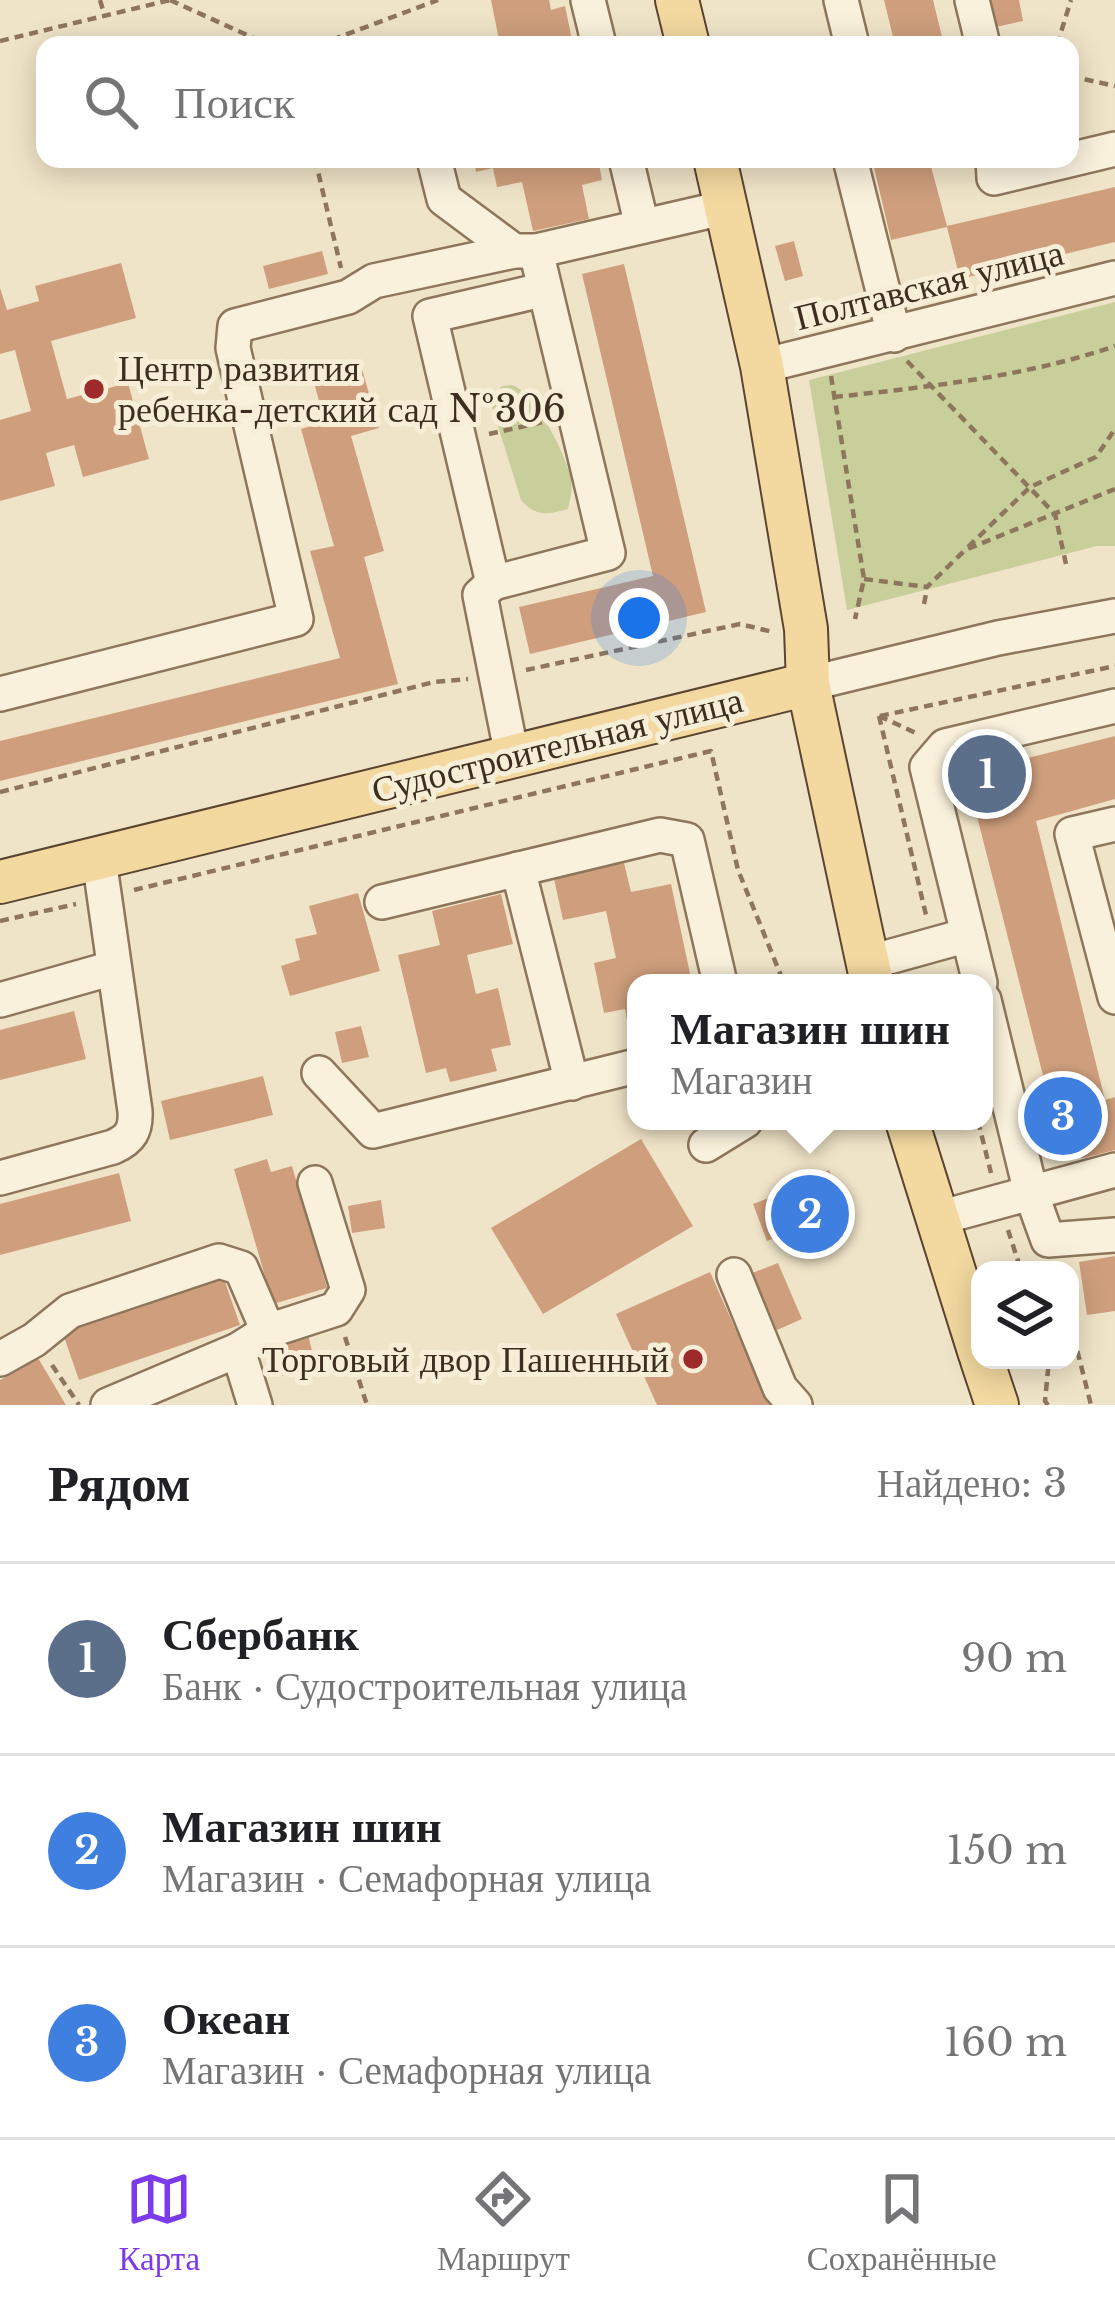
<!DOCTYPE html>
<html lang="ru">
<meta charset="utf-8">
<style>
body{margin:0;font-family:"Libre Baskerville",serif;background:#f6f6f6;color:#202124}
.controls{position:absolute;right:36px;bottom:36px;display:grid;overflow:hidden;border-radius:24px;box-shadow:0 6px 30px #0003}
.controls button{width:108px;height:108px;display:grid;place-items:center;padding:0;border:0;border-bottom:3px solid #e0e0e0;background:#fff;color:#202124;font:60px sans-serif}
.you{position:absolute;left:639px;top:618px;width:42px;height:42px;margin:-30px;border:9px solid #fff;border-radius:50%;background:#1a73e8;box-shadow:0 0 0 18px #1a73e833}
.badge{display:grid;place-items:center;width:78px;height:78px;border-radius:50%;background:#7c3aed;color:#fff;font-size:39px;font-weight:700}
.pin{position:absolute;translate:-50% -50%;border:6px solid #fff;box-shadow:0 3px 12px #0006}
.popup{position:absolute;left:627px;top:974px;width:366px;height:156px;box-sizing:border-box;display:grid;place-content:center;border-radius:24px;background:#fff;filter:drop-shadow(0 3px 9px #0005);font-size:39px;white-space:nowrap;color:#757577}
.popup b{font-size:45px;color:#202124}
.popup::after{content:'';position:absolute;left:50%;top:100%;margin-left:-24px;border:24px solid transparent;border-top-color:#fff}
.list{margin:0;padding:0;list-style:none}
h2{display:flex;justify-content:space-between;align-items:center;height:156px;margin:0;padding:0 48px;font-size:51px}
h2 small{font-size:39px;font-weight:400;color:#757577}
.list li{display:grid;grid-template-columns:78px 1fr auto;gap:36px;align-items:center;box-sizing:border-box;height:192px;padding:0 48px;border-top:3px solid #e0e0e0}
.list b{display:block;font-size:45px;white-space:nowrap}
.list p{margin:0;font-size:39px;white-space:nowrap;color:#757577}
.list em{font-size:39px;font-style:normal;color:#757577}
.icon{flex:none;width:66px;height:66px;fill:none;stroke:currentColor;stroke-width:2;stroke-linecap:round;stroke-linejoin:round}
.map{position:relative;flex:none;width:1115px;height:1405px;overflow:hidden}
.search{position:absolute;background:#fff;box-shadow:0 6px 30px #0003;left:36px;right:36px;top:36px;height:132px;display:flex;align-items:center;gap:30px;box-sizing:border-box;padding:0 42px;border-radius:24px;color:#757577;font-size:45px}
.sheet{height:732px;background:#fff}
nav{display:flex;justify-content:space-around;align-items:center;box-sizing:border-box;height:168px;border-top:3px solid #e0e0e0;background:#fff;font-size:33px;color:#757577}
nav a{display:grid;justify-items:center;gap:6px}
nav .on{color:#7c3aed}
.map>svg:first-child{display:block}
</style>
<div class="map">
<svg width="1115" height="1405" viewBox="0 0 1115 1405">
<rect width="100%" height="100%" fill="#f0e4c8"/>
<g fill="#c9cf9b">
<path d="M1115,302v244h-18l-250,64 -38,-230z"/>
<path d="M512,385c22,7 50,63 57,86 5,13 2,25 -1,38 -21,6 -32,8 -47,-9l-29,-93 1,-11 9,-10z"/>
</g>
<g fill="#cf9f7d">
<path d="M491,0h58l2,10 14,-4 8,39h-73z"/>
<path d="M884,0h49l11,45h-49z"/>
<path d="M991,0h28l4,21 -27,6z"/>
<path d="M474,159h124l4,21 -20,5 7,34 -56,12 -11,-49 -25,5 -4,-19 -17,4z"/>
<path d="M872,159h57l18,67 168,-39v55l-155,37 -13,-52 -56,13z"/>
<path d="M794,241l9,35 -18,5 -10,-35z"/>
<path d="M322,251l6,23 -59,15 -6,-23z"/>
<path d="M121,263l15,55 -85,23 16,58 61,-16 21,76 -66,18 -9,-32 -28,8 9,33 -55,15v-81l31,-9 -16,-61 -15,4v-66l7,22 32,-9 -4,-15z"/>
<path d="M624,264l82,348 -176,42 -11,-47 134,-31 -71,-302z"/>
<path d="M359,359l20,69 -28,8 33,115 -20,6 34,127 -398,97v-40l340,-83 -30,-107 24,-5 -33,-117 24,-7 -14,-50z"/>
<path d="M1115,736v63l-79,22 69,279 10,-3v53l-31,8 -21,-4 -94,-369 8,-14z"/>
<path d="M624,863l7,29 40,-8 21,99h-56v48l-7,1 -4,-23 -21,4 -10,-50 22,-5 -10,-47 -43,9 -9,-41z"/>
<path d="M358,893l22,78 -90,25 -9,-30 19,-6 -5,-21 22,-5 -8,-28z"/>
<path d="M501,894l12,50 -46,11 9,39 22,-6 13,57 -20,4 6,22 -47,11 -4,-14 -20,5 -28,-118 42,-10 -8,-34z"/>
<path d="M74,1011l12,48 -86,21v-50z"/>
<path d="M361,1026l8,31 -27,6 -7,-31z"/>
<path d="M263,1076l10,39 -103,25 -9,-39z"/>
<path d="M641,1139l52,87 -150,88 -52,-86z"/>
<path d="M267,1159l4,13 21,-6 35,122 -54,16 -39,-135z"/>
<path d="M829,1170l17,41 -37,15 -17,-41z"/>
<path d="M119,1173l12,48 -131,34v-51z"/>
<path d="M782,1193l14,37 -29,11 -14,-37z"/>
<path d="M381,1200l4,28 -33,5 -4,-27z"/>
<path d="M1115,1256v55l-28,4 -8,-53z"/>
<path d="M778,1263l24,56 -25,11 -25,-57z"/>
<path d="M710,1272l59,133h-112l-41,-91z"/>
<path d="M223,1276l17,49 -161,55 -17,-49z"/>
<path d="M308,1335l8,31 -35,10 -8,-31z"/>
<path d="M38,1358l28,47h-66v-25z"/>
</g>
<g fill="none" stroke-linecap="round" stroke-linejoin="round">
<g stroke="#8d765c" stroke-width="38">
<g id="minor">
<path d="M588,0l11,45"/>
<path d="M841,0l11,45"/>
<path d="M972,0l11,45"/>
<path d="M434,159l10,40 70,52"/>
<path d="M626,159l16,67"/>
<path d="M850,159l44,176"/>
<path d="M993,159l1,19 121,-29"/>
<path d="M762,366l353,-88"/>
<path d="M493,583l-63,-267 112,-26"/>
<path d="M808,684l190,-46 117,-22"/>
<path d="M0,694l296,-75 -63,-271 2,-22 113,-29 26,-16 140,-30h22l191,-44"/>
<path d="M512,756l-32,-161 13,-12 115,-30 -72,-302"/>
<path d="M1115,824l-43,10 43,163"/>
<path d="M518,869l54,214"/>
<path d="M382,902l278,-67 27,5 33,143"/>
<path d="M867,963l101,-28"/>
<path d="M980,983l-53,-216 18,-21 170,-40"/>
<path d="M0,1000l113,-32"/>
<path d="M984,1000l47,193 17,47 67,-5"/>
<path d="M319,1073l54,58 263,-65"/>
<path d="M706,1145l39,-24"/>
<path d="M0,1178l113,-31c18,-8 23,-17 22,-36l-36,-252"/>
<path d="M935,1219l180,-49"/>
<path d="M734,1275l46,113 15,17"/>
<path d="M238,1350l17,55"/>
<path d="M0,1359l34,-19 36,-29 149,-50 22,7 27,63"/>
<path d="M108,1405l130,-55 30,-19 68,-22 12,-19 -33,-107"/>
</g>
</g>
<g stroke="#5b4430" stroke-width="46">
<g id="major">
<path d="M677,0l11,45"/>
<path d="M715,159l47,207 44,263 2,55 64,299"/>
<path d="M0,882l808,-198"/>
<path d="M907,1121l73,233"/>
<path d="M982,1360l15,45"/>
</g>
</g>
<g stroke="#8d765c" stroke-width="4.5" stroke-dasharray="9 6" stroke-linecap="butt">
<path d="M100,0l5,17"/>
<path d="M170,0l99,45"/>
<path d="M0,41l170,-41"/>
<path d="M318,45l120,-45"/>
<path d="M1057,45l14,-45"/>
<path d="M1070,76l45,10"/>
<path d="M315,159l26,109"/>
<path d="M907,361l148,153 11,50"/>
<path d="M831,376l33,203 -9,40"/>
<path d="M834,397c93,-10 191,-20 281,-51"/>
<path d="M489,434l59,-13"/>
<path d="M968,547l62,-60 66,-30 19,-28"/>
<path d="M864,579l63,8 38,-37 150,-61"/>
<path d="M924,604l3,-15"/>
<path d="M526,670l214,-46 33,8"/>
<path d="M879,716l47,199"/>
<path d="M879,716l39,18"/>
<path d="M880,716l235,-50"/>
<path d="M0,792l434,-110 34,-3"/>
<path d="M134,890l577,-139 27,119 46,113"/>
<path d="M0,921l76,-17"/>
<path d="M978,1121l13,52"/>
<path d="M1008,1230l13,40"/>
<path d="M1070,1322l21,83"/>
<path d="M345,1337l22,68"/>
<path d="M52,1365l27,40"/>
<path d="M1048,1405l-3,-4 4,-41"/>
</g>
<use href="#minor" stroke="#faf1dc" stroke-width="33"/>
<use href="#major" stroke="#f3d9a0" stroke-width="42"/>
</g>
<g fill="#9e2a2b" stroke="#f7eed8" stroke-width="4.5">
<circle cx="94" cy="389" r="12"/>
<circle cx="693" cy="1359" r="12"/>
</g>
<g text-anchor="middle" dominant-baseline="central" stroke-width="10" stroke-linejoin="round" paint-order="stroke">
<g font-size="36" fill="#3d2e20" stroke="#f7eed8">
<text transform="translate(929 285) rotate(-14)">Полтавская улица</text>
<text transform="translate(557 745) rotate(-14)">Судостроительная улица</text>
</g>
<g font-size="36" fill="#3d2e20" stroke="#f7eed8" text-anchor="start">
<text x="118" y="368">Центр развития<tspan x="118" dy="41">ребенка-детский сад №306</tspan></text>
<text x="669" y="1359" text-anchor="end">Торговый двор Пашенный</text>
</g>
</g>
</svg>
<div class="controls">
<button><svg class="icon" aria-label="layers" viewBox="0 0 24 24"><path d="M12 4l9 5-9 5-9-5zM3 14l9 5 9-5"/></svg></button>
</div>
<div class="you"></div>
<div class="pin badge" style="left:987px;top:774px;background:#5c6f8a">1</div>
<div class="pin badge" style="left:810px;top:1214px;background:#3f7fe0">2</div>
<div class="popup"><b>Магазин шин</b>Магазин</div>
<div class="pin badge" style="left:1063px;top:1116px;background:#3f7fe0">3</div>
<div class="search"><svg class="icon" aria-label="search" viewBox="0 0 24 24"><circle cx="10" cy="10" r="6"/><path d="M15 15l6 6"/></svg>Поиск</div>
</div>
<section class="sheet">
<h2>Рядом<small>Найдено: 3</small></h2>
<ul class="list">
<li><span class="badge" style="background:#5c6f8a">1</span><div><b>Сбербанк</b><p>Банк · Судостроительная улица</p></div><em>90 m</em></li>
<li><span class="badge" style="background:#3f7fe0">2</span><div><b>Магазин шин</b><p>Магазин · Семафорная улица</p></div><em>150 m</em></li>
<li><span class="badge" style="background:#3f7fe0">3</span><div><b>Океан</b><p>Магазин · Семафорная улица</p></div><em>160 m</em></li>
</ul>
</section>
<nav>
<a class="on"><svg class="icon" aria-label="map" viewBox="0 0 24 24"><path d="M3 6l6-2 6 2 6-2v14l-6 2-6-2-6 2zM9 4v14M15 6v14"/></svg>Карта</a>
<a><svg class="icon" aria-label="directions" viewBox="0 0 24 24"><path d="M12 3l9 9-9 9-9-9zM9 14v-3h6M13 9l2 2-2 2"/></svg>Маршрут</a>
<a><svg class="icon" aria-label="saved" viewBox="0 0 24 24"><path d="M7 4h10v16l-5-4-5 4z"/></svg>Сохранённые</a>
</nav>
